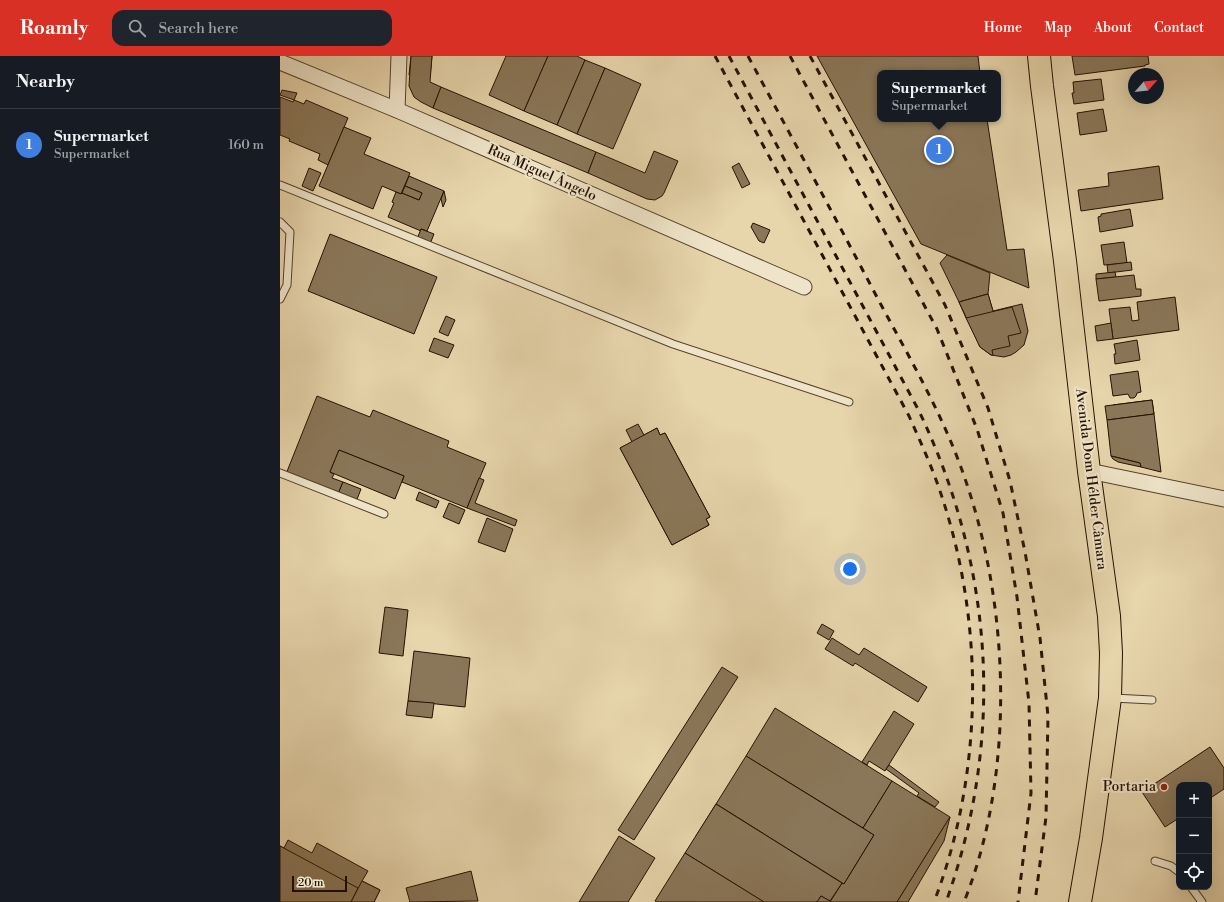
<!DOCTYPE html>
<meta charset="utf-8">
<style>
body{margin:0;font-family:"Libre Bodoni",serif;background:#20242c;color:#f1f3f6}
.controls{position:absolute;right:12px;bottom:12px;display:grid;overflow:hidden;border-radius:8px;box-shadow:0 4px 16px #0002}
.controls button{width:36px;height:36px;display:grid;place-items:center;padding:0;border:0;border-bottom:1px solid #363941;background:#171b24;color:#f1f3f6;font:20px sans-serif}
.compass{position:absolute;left:848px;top:12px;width:36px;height:36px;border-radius:50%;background:#171b24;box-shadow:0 4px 16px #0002;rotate:62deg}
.scale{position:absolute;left:12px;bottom:10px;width:55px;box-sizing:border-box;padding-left:4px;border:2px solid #251100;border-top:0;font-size:11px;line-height:14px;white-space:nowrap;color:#251100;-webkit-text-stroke:3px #efe4c9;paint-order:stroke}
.you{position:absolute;left:570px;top:513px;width:14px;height:14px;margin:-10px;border:3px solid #fff;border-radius:50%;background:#1a73e8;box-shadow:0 0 0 6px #1a73e833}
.badge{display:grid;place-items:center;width:26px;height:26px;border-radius:50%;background:#d93025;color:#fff;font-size:13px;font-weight:700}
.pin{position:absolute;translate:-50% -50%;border:2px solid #fff;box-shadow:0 1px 4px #0006}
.popup{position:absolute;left:597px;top:14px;width:124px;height:52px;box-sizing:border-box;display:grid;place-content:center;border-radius:8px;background:#171b24;filter:drop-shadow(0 1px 3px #0005);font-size:13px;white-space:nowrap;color:#9ea1a6}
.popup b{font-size:15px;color:#f1f3f6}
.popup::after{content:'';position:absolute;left:50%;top:100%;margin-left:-8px;border:8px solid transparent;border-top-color:#171b24}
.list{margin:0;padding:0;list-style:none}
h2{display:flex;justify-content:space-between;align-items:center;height:52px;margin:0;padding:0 16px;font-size:17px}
h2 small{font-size:13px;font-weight:400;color:#9ea1a6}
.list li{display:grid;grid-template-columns:26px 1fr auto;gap:12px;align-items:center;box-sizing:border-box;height:72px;padding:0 16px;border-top:1px solid #363941}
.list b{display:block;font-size:15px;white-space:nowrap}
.list p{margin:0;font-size:13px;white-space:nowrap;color:#9ea1a6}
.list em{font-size:13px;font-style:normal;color:#9ea1a6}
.icon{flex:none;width:22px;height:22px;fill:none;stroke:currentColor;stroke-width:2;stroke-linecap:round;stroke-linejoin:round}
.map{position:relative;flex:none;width:944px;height:846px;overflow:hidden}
header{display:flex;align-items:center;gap:24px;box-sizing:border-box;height:56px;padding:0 20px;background:#d93025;color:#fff}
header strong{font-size:19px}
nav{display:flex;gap:22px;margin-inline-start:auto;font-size:14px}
.search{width:280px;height:36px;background:#20242c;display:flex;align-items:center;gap:10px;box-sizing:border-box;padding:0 14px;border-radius:12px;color:#9ea1a6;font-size:15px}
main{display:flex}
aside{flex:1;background:#171b24}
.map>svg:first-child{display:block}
</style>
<header>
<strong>Roamly</strong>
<div class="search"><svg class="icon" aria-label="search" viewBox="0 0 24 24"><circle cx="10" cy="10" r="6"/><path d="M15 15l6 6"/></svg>Search here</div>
<nav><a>Home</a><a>Map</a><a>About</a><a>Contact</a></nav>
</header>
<main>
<aside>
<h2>Nearby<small></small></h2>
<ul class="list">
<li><span class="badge" style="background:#3f7fe0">1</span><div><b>Supermarket</b><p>Supermarket</p></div><em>160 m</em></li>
</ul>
</aside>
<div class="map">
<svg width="944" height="846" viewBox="0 0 944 846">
<rect width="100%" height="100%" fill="#e7d5ac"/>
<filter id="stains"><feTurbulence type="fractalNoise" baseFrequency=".005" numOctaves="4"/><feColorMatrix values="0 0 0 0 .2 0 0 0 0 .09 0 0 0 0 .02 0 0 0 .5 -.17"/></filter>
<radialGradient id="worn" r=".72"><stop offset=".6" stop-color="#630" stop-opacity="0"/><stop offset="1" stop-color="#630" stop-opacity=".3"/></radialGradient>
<g fill="#8a7759" stroke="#251100">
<path d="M131,0h21l-2,21 -21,-2z"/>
<path d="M131,0h21l-2,26 11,5 -8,21 -12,-6 -7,-5 -5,-11z"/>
<path d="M226,0h42l-24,55 -35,-16z"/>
<path d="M268,0h29l8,4 -28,65 -33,-14z"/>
<path d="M537,0h161l2,17h-100v46h107l20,131 17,-1 5,39 -108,-44z"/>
<path d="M792,0h76l1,8 -4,1v1l-70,9z"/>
<path d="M305,4l20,8 -28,66 -20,-9z"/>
<path d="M325,12l36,16 -28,65 -36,-15z"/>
<path d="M821,23l3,21 -30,4 -2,-11h2l-1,-11z"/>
<path d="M161,31l155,65 -8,21 -155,-65z"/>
<path d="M2,34l15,3 -3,7 -14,-5z"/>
<path d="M0,41l13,5 1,-2 10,4 2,-4 42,18 -20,47 -10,-5 2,-6 -31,-13 1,-2 -10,-4z"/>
<path d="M823,53l4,22 -27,4 -3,-22z"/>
<path d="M64,71l27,11 -7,16 46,19 -9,21 -19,-8 -9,23 -54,-23z"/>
<path d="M374,95l24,10 -14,32 -2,3 -7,4 -8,-1 -59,-26 8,-21 49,21z"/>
<path d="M459,107l11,21 -8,4 -10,-21z"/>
<path d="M879,110l4,33 -82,12 -3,-21 31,-4 -1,-13z"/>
<path d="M29,112l12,5 -8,18 -11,-5z"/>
<path d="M129,120l35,15 -17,40 -6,-2v2l-33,-14 6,-14 -2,-1 4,-10 5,2 1,-1 17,7 3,-7 -17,-7z"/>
<path d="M125,130l17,7 -3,7 -17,-7z"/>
<path d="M164,135l2,9 -3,7 -2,-8z"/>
<path d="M850,153l3,17 -33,6 -2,-15 3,-1v-2z"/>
<path d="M473,167l17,7 -6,13 -5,-2 -8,-14z"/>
<path d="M141,173l13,5 -4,10 -13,-5z"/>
<path d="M50,178l107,43 -23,57 -106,-43z"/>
<path d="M844,186l3,21 -23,2 -3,-20z"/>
<path d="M667,199l43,18 -2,21 -29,8 -19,-39z"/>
<path d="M851,206l1,8 -24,3 -1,-8z"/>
<path d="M835,216l1,5 -20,2v-5z"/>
<path d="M854,219l2,14h5v7l-42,5 -3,-22z"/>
<path d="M708,238l5,17 -27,7 -7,-16z"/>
<path d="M708,238l5,17 29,-7 6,27 -4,14 -8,7 -5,3 -7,2 -13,-2 -11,-8 -21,-45z"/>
<path d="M895,241l4,33 -66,9 -4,-30 21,-2 2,14 7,-1 -2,-18z"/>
<path d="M732,251l9,26 -13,3 2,10 -18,4 1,5h-2l-11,-8 -14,-29z"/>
<path d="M166,260l9,4 -7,16 -9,-4z"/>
<path d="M831,267l2,16 -16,2 -2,-15z"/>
<path d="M154,282l20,7 -6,13 -19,-7z"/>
<path d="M857,284l3,20 -25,4 -1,-10h2l-2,-10z"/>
<path d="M858,315l3,21 -4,1 -1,3 -2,2h-4l-2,-4 -15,2 -3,-21z"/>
<path d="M37,340l53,21 3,-7 76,31 -2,6 39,16 -19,45 -65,-26 2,-6 -65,-26 -9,22 4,2 -2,4 11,4 -5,12 -52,-20z"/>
<path d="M872,344l2,14 -40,5 -1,-14z"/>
<path d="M872,344l2,14 -47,6 -2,-14z"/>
<path d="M874,358l7,58 -20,-5 -1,-4 -29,-7 -4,-36z"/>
<path d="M358,368l6,11 13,-7 3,7 5,-2 45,84 -4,2 3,6 -37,20 -52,-97 12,-6 -6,-12z"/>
<path d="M377,372l3,7 5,-2 45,84 -4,2 3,6 -37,20 -52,-97z"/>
<path d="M59,394l65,26 -9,23 -65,-27z"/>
<path d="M831,400l29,7 1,4 -23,-5 -5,-3z"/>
<path d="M199,422l5,2 -9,23 42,17 -2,6 -48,-18z"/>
<path d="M63,426l18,7 -5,13 -18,-8z"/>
<path d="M139,436l20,9 -3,7 -20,-8z"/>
<path d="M169,447l16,7 -6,14 -16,-7z"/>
<path d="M207,462l26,11 -8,23 -27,-10z"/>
<path d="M105,551l23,3 -5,46 -24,-3z"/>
<path d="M542,568l12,7 -5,9 -12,-7z"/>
<path d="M552,582l27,17 5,-7 63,39 -9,15 -63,-39 -2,3 -28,-17z"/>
<path d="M134,595l56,7 -5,49 -57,-6z"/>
<path d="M442,611l16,10 -104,163 -16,-10z"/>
<path d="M128,645l26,2 -2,15 -26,-3z"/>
<path d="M495,652l117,73 -29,47 -117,-72z"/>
<path d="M614,655l20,13 -29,47 -16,-10 -2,4 -5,-3z"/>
<path d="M930,691l14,21v21l-15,10v-14h-30v33l-14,9 -23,-35z"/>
<path d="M466,700l128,79 -30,49 -128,-80z"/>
<path d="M609,709l50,37 -4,5 -18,-11 2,-3 -33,-24z"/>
<path d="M612,725l58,36 -53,85h-67l12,-19 2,1 30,-49 -11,-7z"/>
<path d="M436,748l48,30 -20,33 -48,-31z"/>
<path d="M436,748l126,79 -12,18 -9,-5 -4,6h-53l-79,-49z"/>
<path d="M670,761l-6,24 -36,61h-11z"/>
<path d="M339,780l36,22 -27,44h-49z"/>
<path d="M8,784l24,13 5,-10 51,28 -6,10 18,9 -6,12h-94v-56l4,2z"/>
<path d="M0,790l78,42 -7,14h-71z"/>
<path d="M405,797l79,49h-107l-2,-1z"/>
<path d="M191,815l7,30 -68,1 -4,-14z"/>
<path d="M82,825l18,9 -6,12h-23z"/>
<path d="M541,840l9,5v1h-13z"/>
</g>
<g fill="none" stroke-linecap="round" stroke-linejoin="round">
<g stroke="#56422b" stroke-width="9">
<g id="service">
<path d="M0,129l393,159 176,58"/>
<path d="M0,166l10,10 -3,53 -7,14"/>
<path d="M0,417l104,41"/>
<path d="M833,642l39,2"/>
<path d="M875,805l16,5 8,6"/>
<path d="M911,831l11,15"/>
</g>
</g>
<g stroke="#56422b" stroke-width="17">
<g id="minor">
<path d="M0,6l117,48 407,177"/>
<path d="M117,54l2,-54"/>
<path d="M809,415l135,28"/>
</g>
</g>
<g stroke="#251100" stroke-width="24">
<path id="primary" d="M759,0l3,30 23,175 24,210 20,145 2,37 -1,45 -19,140 -11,64"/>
</g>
<use href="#service" stroke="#efe4c9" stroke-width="7"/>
<use href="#minor" stroke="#efe4c9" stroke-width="15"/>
<use href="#primary" stroke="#e7d5ac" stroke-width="22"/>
<g stroke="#251100" stroke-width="3" stroke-dasharray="7 7" stroke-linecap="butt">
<path d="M435,0l194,360c12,27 24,53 33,81 43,130 41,278 -8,405"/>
<path d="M449,0l190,355c75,157 86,327 27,491"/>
<path d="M468,0c44,82 88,163 131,245 30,56 63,112 84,172 47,131 53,299 1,429"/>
<path d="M510,0l147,273 40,100 26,84 14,84 12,106 2,90 -13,109"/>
<path d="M530,0l135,249 43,103 22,73 15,71 15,86 8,78 -2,101 -11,85"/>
</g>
</g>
<circle fill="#8f2418" stroke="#efe4c9" stroke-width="1.5" cx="884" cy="731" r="4"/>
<g text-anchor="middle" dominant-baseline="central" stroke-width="4" stroke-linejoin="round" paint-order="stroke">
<g font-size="14" fill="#251100" stroke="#efe4c9">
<text transform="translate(262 117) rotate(24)">Rua Miguel Ângelo</text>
<text transform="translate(811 423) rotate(83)">Avenida Dom Hélder Câmara</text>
</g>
<g font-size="14" fill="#251100" stroke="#efe4c9" text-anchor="end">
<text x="876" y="731">Portaria</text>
</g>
</g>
<rect width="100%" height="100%" filter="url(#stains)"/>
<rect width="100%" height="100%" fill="url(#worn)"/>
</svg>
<div class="controls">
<button>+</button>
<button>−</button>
<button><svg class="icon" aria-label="locate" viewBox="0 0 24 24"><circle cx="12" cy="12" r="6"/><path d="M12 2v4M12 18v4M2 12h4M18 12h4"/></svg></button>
</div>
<svg class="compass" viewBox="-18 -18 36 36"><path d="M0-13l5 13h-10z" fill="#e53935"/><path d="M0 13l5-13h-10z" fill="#9ea1a6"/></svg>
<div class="scale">20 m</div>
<div class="you"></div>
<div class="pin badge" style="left:659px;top:94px;background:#3f7fe0">1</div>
<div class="popup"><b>Supermarket</b>Supermarket</div>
</div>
</main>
